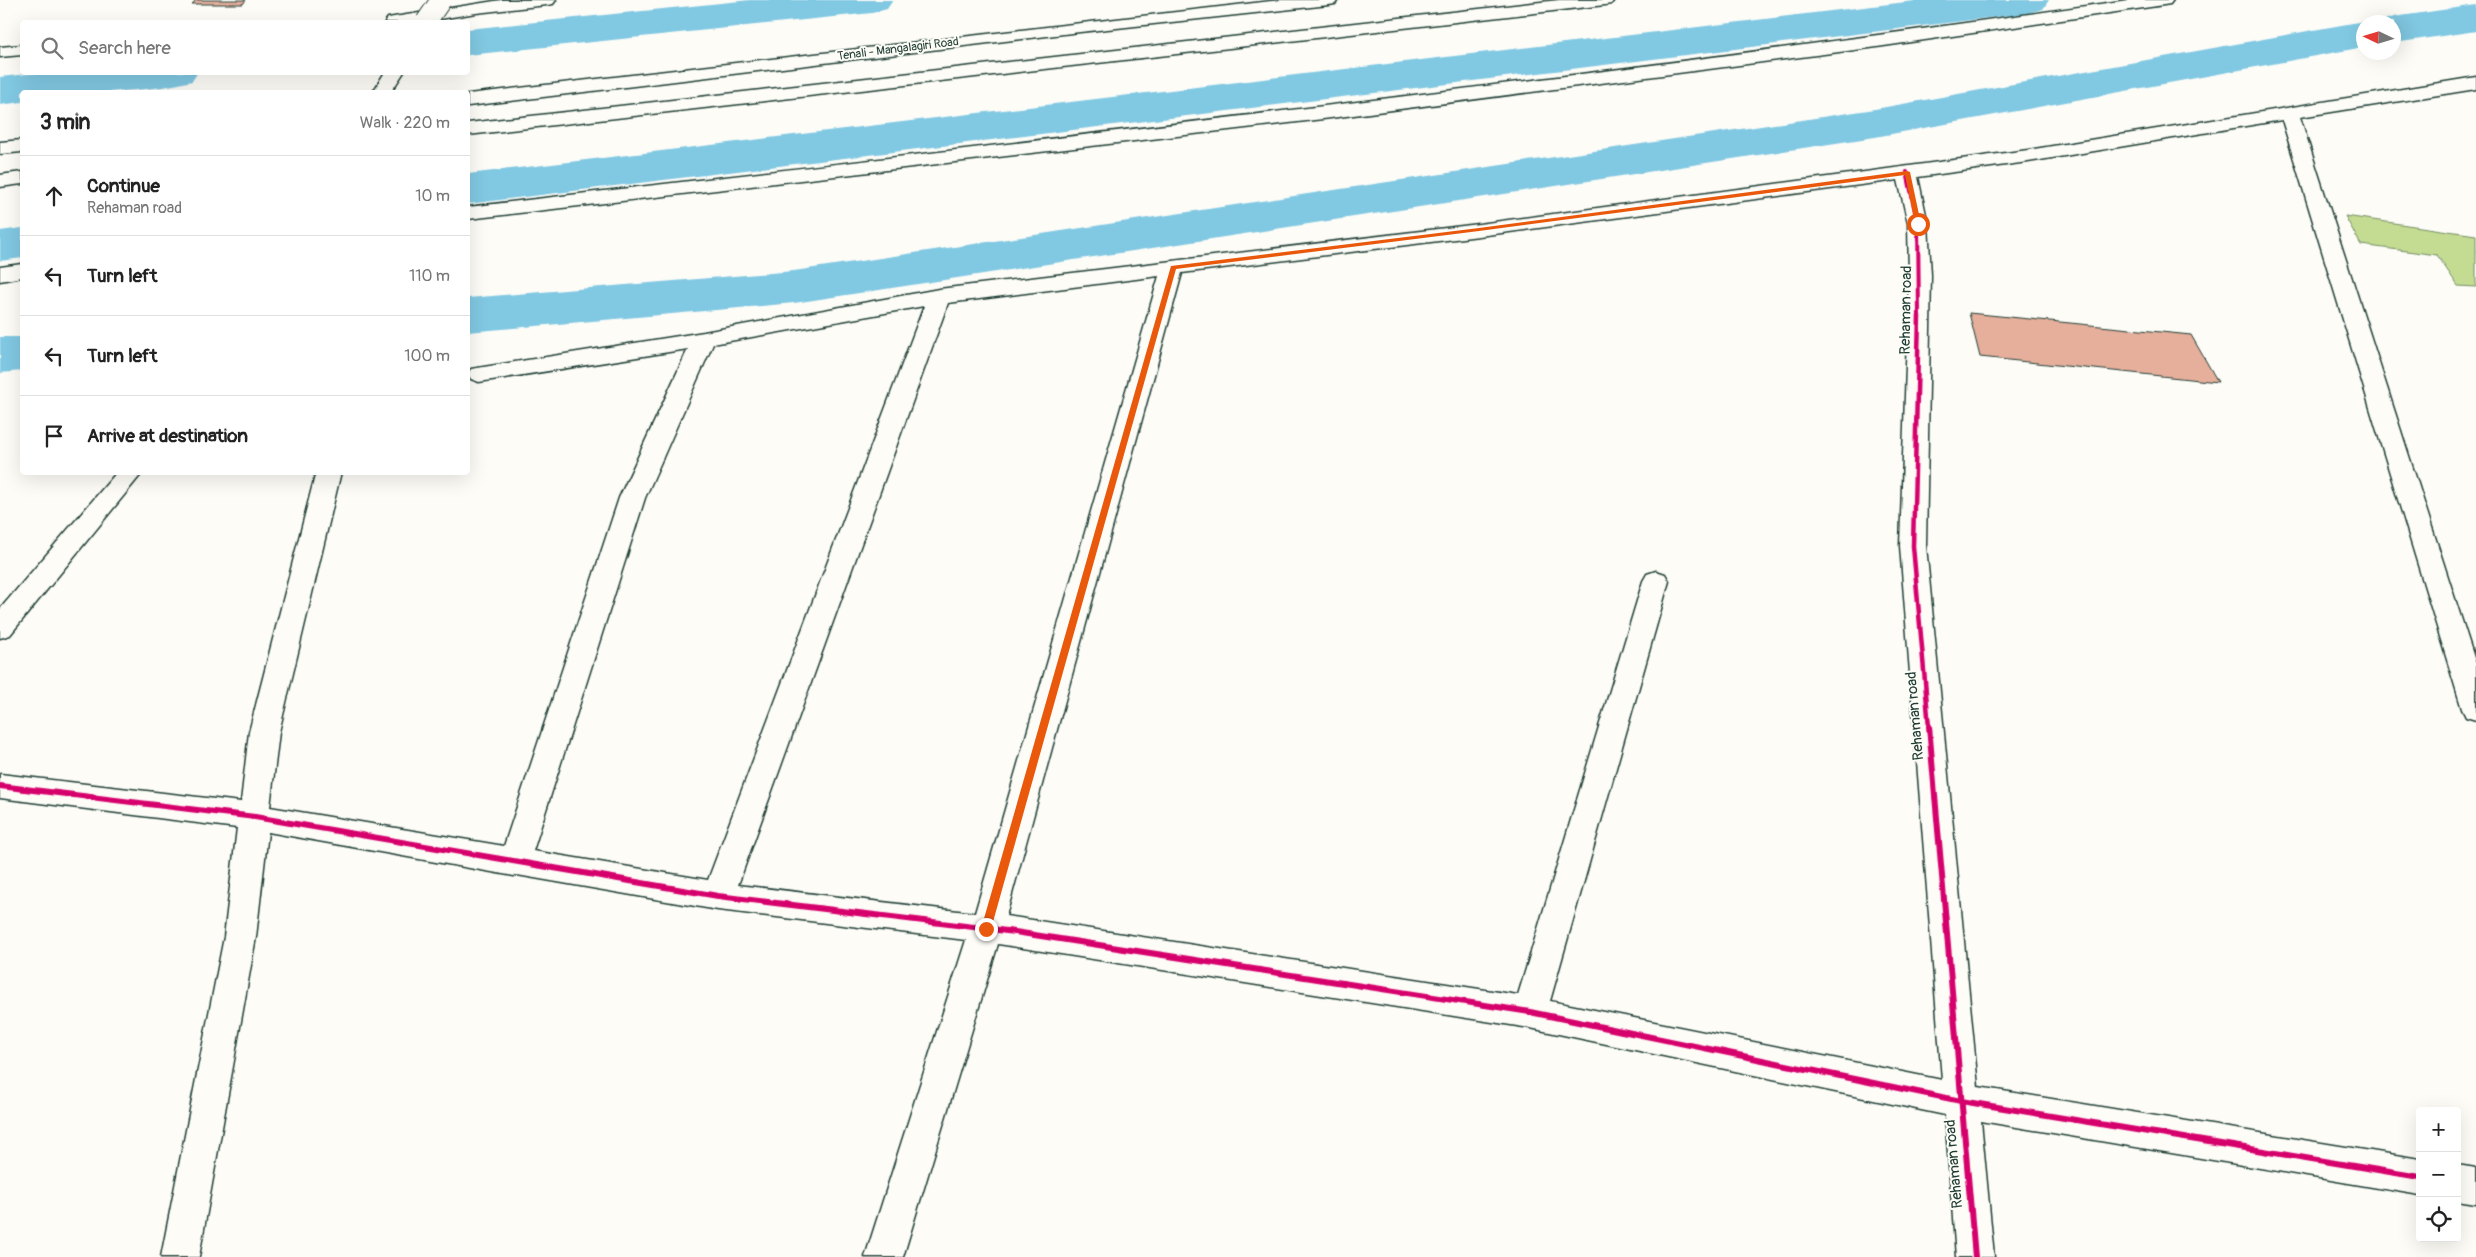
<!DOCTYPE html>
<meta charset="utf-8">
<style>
body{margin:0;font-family:Pangolin,sans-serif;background:#f6f6f6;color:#222}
.controls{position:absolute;right:15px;bottom:15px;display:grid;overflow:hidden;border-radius:5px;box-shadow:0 5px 20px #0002}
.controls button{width:45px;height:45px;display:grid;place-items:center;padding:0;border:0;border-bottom:1px solid #e0e0e0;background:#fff;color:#222;font:25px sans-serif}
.compass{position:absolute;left:2356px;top:15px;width:45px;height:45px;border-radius:50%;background:#fff;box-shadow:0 5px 20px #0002;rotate:274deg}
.stop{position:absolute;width:15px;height:15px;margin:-11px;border:4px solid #ea580c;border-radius:50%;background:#fff}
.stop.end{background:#ea580c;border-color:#fff;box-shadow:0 1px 5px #0008}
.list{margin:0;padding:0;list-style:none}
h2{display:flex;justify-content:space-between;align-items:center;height:65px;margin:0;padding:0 20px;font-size:21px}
h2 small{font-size:16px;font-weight:400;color:#767676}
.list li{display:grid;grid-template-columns:32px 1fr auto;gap:15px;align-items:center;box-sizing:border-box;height:80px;padding:0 20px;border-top:1px solid #e0e0e0}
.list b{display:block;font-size:19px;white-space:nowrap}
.list p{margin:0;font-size:16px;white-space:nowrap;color:#767676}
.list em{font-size:16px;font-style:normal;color:#767676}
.icon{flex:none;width:28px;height:28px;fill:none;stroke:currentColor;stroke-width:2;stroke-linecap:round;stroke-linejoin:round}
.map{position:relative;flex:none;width:2476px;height:1257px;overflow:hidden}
.search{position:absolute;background:#fff;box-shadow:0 5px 20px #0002;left:20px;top:20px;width:450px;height:55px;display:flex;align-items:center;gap:12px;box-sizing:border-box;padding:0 18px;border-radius:5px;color:#767676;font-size:19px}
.panel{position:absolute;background:#fff;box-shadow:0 5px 20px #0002;left:20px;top:90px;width:450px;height:385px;border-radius:5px}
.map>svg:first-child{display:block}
</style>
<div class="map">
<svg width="2476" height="1257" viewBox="0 0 2476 1257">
<rect width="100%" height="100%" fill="#fdfcf7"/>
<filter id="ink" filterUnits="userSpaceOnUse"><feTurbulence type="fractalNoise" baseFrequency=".02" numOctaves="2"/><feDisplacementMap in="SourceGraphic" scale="10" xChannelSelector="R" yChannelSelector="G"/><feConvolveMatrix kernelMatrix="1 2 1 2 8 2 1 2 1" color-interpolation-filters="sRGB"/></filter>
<g filter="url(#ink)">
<path fill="#c4dc92" stroke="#728c63" d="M2345,216l131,19v52l-18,-1 -21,-31 -76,-10z"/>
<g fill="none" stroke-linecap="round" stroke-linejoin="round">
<g fill="#81c8e2" fill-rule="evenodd">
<path d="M750,0h143l-6,9 -15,4 -404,42v-26z"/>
<path d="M1923,0h126l-6,9 -15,4 -1560,191v-30z"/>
<path d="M2476,5v26l-82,12v-21h-16l16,-5z"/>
<path d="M2364,21l6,1h-6v25l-489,90 -1081,166 -326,29v-34l326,-27 1081,-162z"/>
<path d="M46,72h152l-6,9c-55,14 -113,11 -170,11v10l-22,3v-28z"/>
<path d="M22,228v30l-22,3v-30z"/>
<path d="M0,337h22v34l-22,2z"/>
</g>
</g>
<g fill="#e6af9c" stroke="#1f3d34">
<path d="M196,0h50l-3,4h-51z"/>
<path d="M1969,313l222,22 27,47 -238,-25z"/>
</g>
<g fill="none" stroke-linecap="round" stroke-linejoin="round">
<g stroke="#1f3d34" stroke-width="3">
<g id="lane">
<path d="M2128,0h45l-3,4 -6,1 -294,43 -547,71 -855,100v-12c554,-65 1108,-127 1660,-207z"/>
<path d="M22,264v13l-22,4v-14z"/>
</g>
</g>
<g stroke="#1f3d34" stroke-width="3">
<g id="street">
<path d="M501,0h55l-3,4 -6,1 -71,8 -54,9h-37l3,-4 6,-1z"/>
<path d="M22,45v10l-22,2v-10z"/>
<path d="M2476,77v12l-176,28 176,547v56l-10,-3 -4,-8 -180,-589 -254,42 -110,15 10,47 3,51 -5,271 52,541 442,72v36l-439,-74 13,136h-38l-11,-142 -415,-87 -532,-84 -95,313h-38l101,-317 -248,-30 -201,-35 -3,1 -246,-44 -12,105 -57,320h-38l63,-320 13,-109 -237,-30v-24l241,28 8,-70 67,-260h25l-62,260 -9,75 234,39 115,-348 69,-149 -209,33 -8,-3 -3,-5 3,-5 233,-37 235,-43 540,-65 549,-74zM1898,180l10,44 1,51 -9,271 42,534 -392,-79 119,-420 -4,-7 -9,-3 -9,3 -4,7 -125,414 -512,-79 176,-643 297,-37zM1159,276l-184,637 -237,-28 210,-582zM924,306l-216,574 -175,-29 112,-353 68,-154z"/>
<path d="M117,472h26l-133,163 -10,3v-29z"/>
<path d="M2457,1165l19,3v36l-19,-3z"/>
</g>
</g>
<g stroke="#1f3d34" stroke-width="3">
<path id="secondary" d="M385,72h19l-13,20h-18z"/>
</g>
<g stroke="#1f3d34" stroke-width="3">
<g id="primary">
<path d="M1281,0h57l-3,4 -6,1 -249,27 -612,74v-12z"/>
<path d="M1559,0h55l-3,4 -6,1 -1137,130v-12z"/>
<path d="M22,140v12l-22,2v-12z"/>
<path d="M22,172v12l-22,3v-12z"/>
</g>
</g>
<use href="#lane" fill="#fdfcf7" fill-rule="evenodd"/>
<use href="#street" fill="#fdfcf7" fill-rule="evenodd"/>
<use href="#secondary" fill="#fdfcf7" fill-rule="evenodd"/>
<use href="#primary" fill="#fdfcf7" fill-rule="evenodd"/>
<g stroke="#1f3d34" stroke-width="22" stroke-linecap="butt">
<path id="secondary-bridge" d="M426,22l15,-22"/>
</g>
<use href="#secondary-bridge" stroke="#fdfcf7" stroke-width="20"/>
<g stroke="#fdfcf7" stroke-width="6">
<path id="cycleway-far2" d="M1907,172l11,52 1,93"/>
</g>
<g stroke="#fdfcf7" stroke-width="8">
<path id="cycleway-far1" d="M1919,316l-6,230 16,181"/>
</g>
<g stroke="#fdfcf7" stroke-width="9">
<g id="cycleway">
<path d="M1929,726l46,531"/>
<path d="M0,786l255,31 463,79 297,36 515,80 431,89 459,76"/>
</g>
</g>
<use href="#cycleway-far2" stroke="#d6006c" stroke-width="4"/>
<use href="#cycleway-far1" stroke="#d6006c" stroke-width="4.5"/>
<use href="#cycleway" stroke="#d6006c" stroke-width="6"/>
</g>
</g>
<path fill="#ea580c" d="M1907,171l3,1 11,52 -3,2 -3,-2 -10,-49 -426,56 -303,38 -185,660 -1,3h-7l-2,-3 190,-663 308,-38z"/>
<g text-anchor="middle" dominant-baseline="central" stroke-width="4" stroke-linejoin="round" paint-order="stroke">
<g font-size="12" fill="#1f3d34" stroke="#fdfcf7">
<text transform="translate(898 49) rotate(-7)">Tenali - Mangalagiri Road</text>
</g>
<g font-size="15" fill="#1f3d34" stroke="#fdfcf7">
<text transform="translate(1906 310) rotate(-89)">Rehaman road</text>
<text transform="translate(1915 716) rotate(-95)">Rehaman road</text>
<text transform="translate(1954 1164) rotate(-95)">Rehaman road</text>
</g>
</g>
</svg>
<div class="controls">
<button>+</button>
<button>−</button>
<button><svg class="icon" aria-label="locate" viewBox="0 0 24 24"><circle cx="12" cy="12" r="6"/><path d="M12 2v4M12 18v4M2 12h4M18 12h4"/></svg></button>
</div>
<svg class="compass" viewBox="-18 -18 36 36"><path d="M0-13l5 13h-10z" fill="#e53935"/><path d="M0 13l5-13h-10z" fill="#767676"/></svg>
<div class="stop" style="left:1918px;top:224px"></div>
<div class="stop end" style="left:986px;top:929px"></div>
<div class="search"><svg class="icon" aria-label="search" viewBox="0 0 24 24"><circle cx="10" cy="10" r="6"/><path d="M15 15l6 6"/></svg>Search here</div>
<section class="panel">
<h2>3 min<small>Walk · 220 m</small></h2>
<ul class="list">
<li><svg class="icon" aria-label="ahead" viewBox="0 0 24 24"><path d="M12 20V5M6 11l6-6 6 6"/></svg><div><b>Continue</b><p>Rehaman road</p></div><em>10 m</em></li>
<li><svg class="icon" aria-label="left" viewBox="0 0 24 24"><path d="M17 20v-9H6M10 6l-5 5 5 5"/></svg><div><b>Turn left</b></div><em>110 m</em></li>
<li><svg class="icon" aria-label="left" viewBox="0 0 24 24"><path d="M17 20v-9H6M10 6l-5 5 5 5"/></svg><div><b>Turn left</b></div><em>100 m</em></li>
<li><svg class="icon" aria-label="arrive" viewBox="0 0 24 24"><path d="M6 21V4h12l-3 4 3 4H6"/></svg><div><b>Arrive at destination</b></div></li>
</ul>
</section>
</div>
